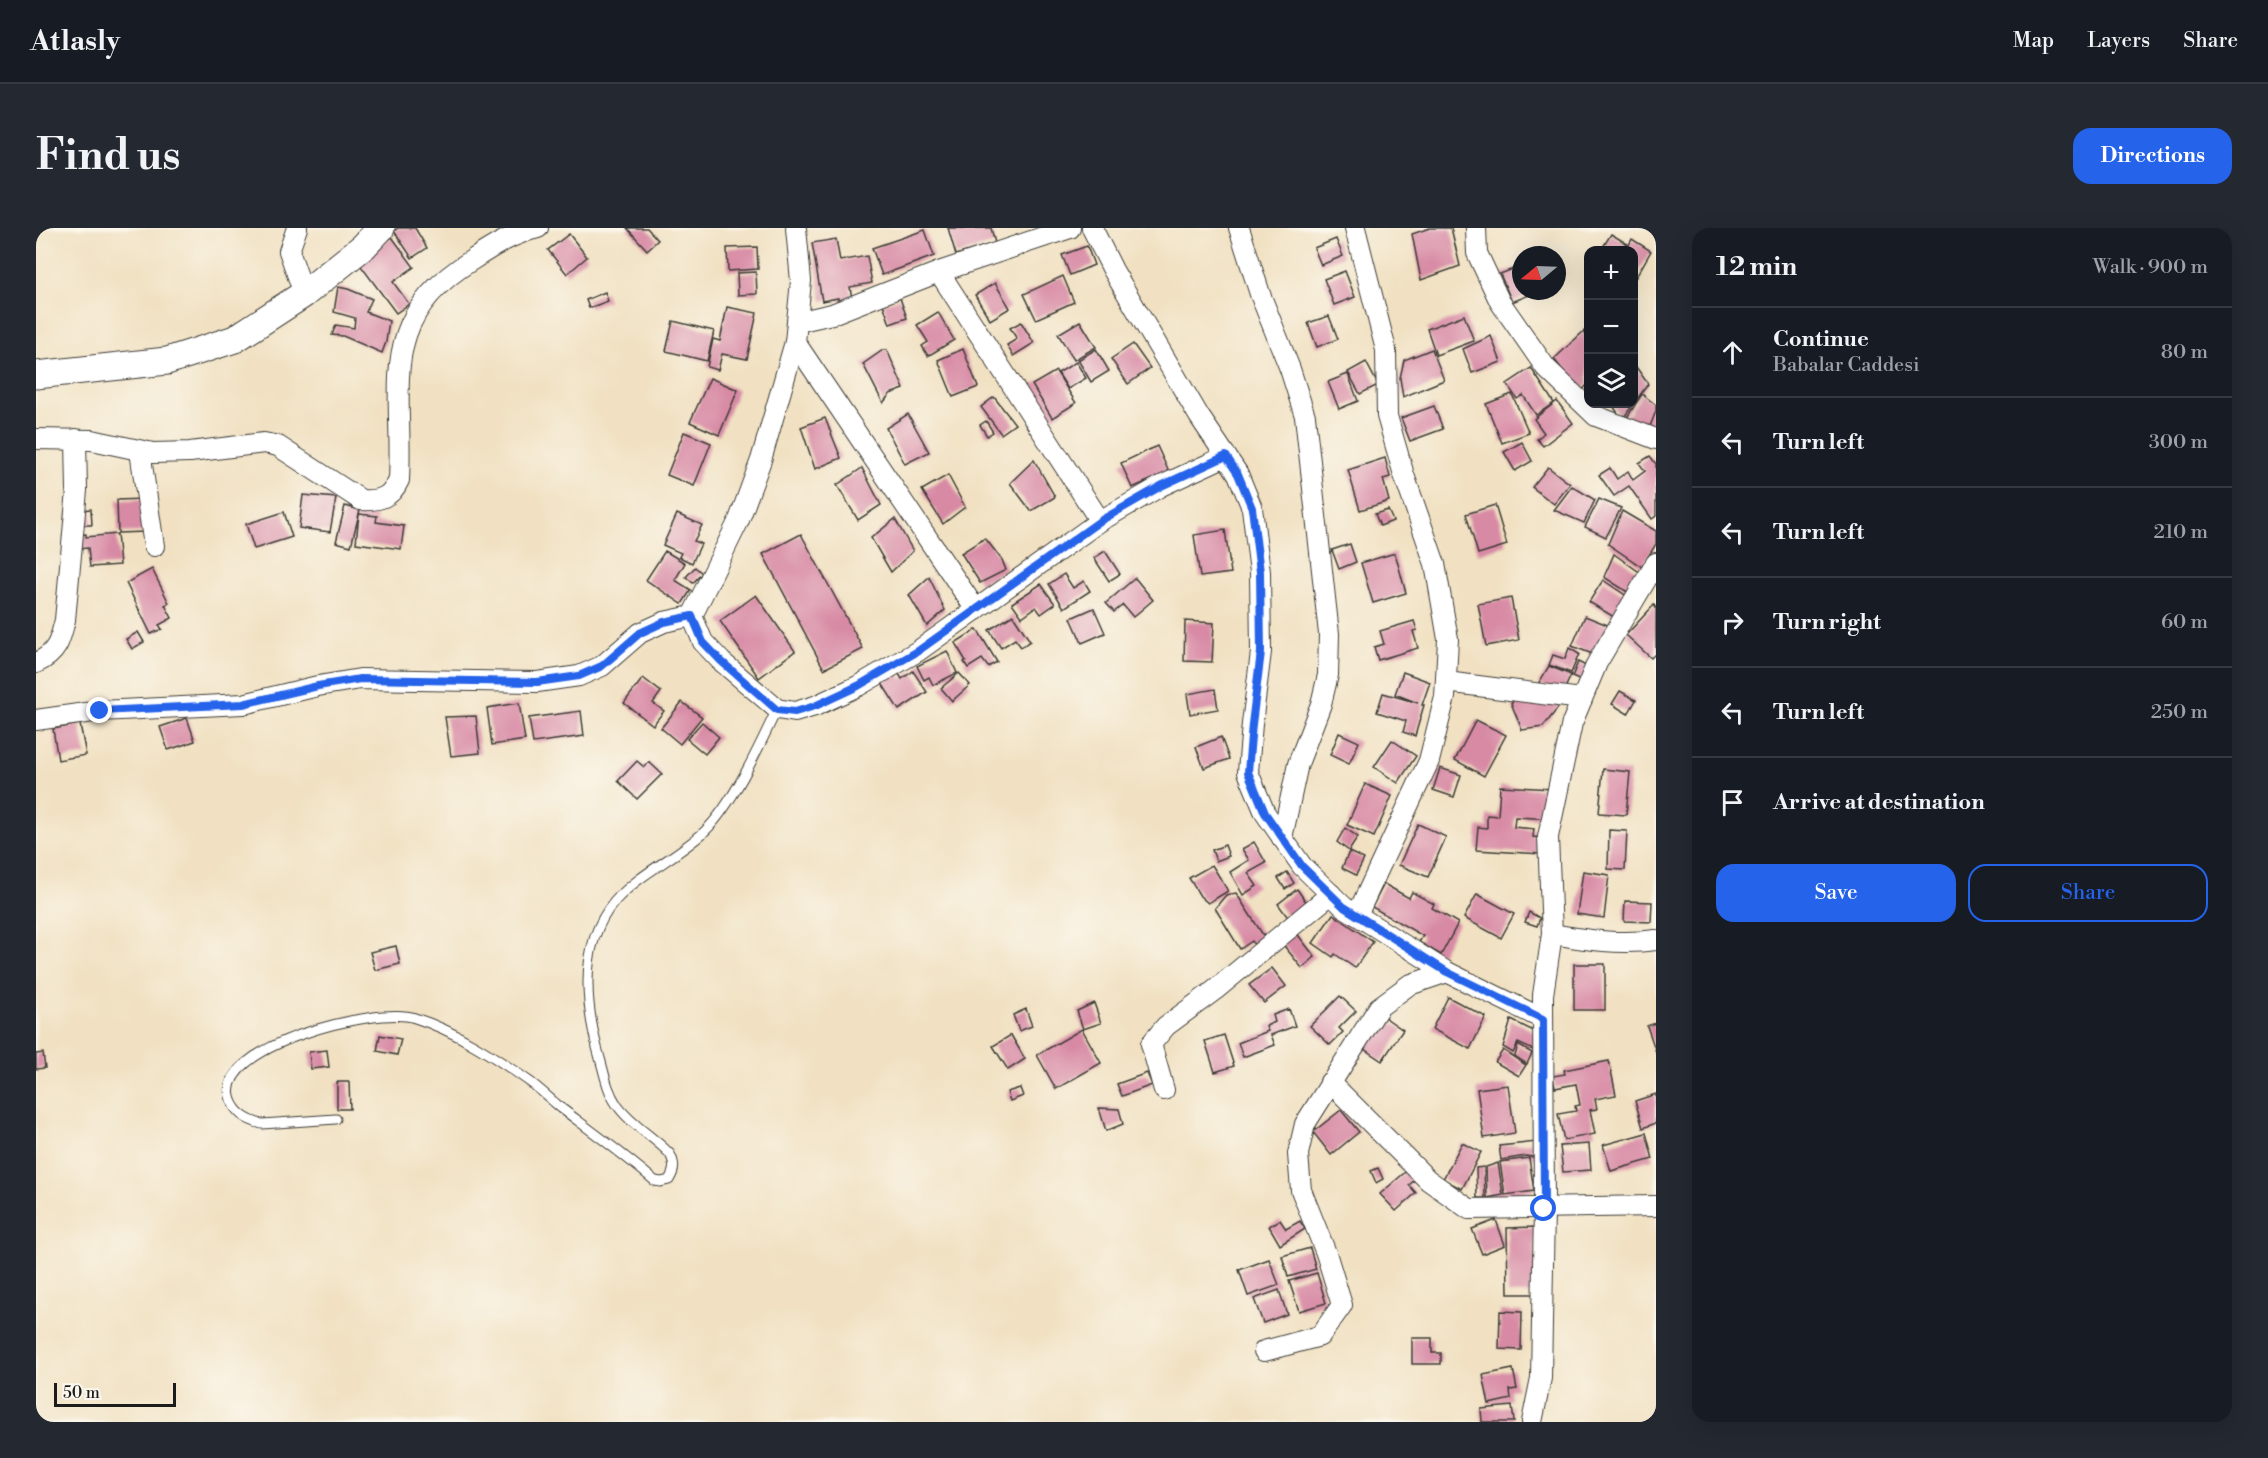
<!DOCTYPE html>
<meta charset="utf-8">
<style>
body{margin:0;font-family:"Libre Bodoni",serif;background:#242831;color:#f1f3f6}
.controls{position:absolute;right:18px;top:18px;display:grid;overflow:hidden;border-radius:12px;box-shadow:0 6px 24px #0002}
.controls button{width:54px;height:54px;display:grid;place-items:center;padding:0;border:0;border-bottom:2px solid #363941;background:#171b24;color:#f1f3f6;font:30px sans-serif}
.compass{position:absolute;left:1476px;top:18px;width:54px;height:54px;border-radius:50%;background:#171b24;box-shadow:0 6px 24px #0002;rotate:251deg}
.scale{position:absolute;left:18px;bottom:15px;width:122px;box-sizing:border-box;padding-left:6px;border:3px solid #1c1c1c;border-top:0;font-size:16px;line-height:21px;white-space:nowrap;color:#1c1c1c;-webkit-text-stroke:4px #fbf7ec;paint-order:stroke}
.stop{position:absolute;width:18px;height:18px;margin:-14px;border:4px solid #2563eb;border-radius:50%;background:#fff}
.stop.end{background:#2563eb;border-color:#fff;box-shadow:0 2px 6px #0008}
.list{margin:0;padding:0;list-style:none}
h2{display:flex;justify-content:space-between;align-items:center;height:78px;margin:0;padding:0 24px;font-size:26px}
h2 small{font-size:20px;font-weight:400;color:#9ea1a6}
.list li{display:grid;grid-template-columns:39px 1fr auto;gap:18px;align-items:center;box-sizing:border-box;height:90px;padding:0 24px;border-top:2px solid #363941}
.list b{display:block;font-size:22px;white-space:nowrap}
.list p{margin:0;font-size:20px;white-space:nowrap;color:#9ea1a6}
.list em{font-size:20px;font-style:normal;color:#9ea1a6}
.actions{display:flex;gap:12px;padding:18px 24px}
.actions a{flex:1;padding:14px 0;border:2px solid #2563eb;border-radius:18px;text-align:center;font-size:21px;color:#2563eb}
.actions .main{background:#2563eb;color:#fff}
.icon{flex:none;width:33px;height:33px;fill:none;stroke:currentColor;stroke-width:2;stroke-linecap:round;stroke-linejoin:round}
.map{position:relative;flex:none;width:1620px;height:1194px;overflow:hidden;border-radius:18px}
header{display:flex;align-items:center;gap:36px;box-sizing:border-box;height:84px;padding:0 30px;background:#171b24;border-bottom:2px solid #363941}
header strong{font-size:28px}
nav{display:flex;gap:33px;margin-inline-start:auto;font-size:21px}
.intro{display:flex;align-items:center;justify-content:space-between;box-sizing:border-box;height:144px;padding:0 36px}
h1{margin:0;font-size:42px}
.button{padding:15px 27px;border-radius:18px;background:#2563eb;color:#fff;font-size:21px;font-weight:700}
main{display:flex;gap:36px;padding:0 36px}
aside{flex:1;background:#171b24;border-radius:18px;box-shadow:0 6px 24px #0002}
.map>svg:first-child{display:block}
</style>
<header>
<strong>Atlasly</strong>
<nav><a>Map</a><a>Layers</a><a>Share</a></nav>
</header>
<div class="intro"><h1>Find us</h1><a class="button">Directions</a></div>
<main>
<div class="map">
<svg width="1620" height="1194" viewBox="0 0 1620 1194">
<rect width="100%" height="100%" fill="#fbf7ec"/>
<filter id="ink" filterUnits="userSpaceOnUse"><feTurbulence type="fractalNoise" baseFrequency=".0167" numOctaves="2"/><feDisplacementMap in="SourceGraphic" scale="12" xChannelSelector="R" yChannelSelector="G"/><feConvolveMatrix kernelMatrix="1 2 1 2 8 2 1 2 1" color-interpolation-filters="sRGB"/></filter>
<filter id="wash" filterUnits="userSpaceOnUse"><feTurbulence type="fractalNoise" baseFrequency=".008" numOctaves="4" result="noise"/><feDisplacementMap in="SourceGraphic" scale="24" xChannelSelector="R" yChannelSelector="G"/><feGaussianBlur stdDeviation="1.35" result="paint"/><feColorMatrix in="noise" values="0 0 0 0 0 0 0 0 0 0 0 0 0 0 0 0 0 1.4 0 .05"/><feComposite in="paint" operator="in"/></filter>
<g filter="url(#wash)">
<rect width="100%" height="100%" fill="#f1e1c2"/>
<g id="blocks">
<g fill="#d88aa5">
<path d="M362,0h17l12,20 -15,10 -18,-27z"/>
<path d="M591,0h20l11,12 -11,10z"/>
<path d="M912,0h43l4,15 -39,12z"/>
<path d="M1394,0h21l9,38 -39,14 -9,-46z"/>
<path d="M889,2l9,26 -52,19 -10,-27z"/>
<path d="M533,6l18,23 -20,17 -19,-24z"/>
<path d="M1575,6l18,11 3,-6 19,12 -15,26 -2,-2v-25h-26l-5,-3z"/>
<path d="M356,9l22,30 -21,15 16,22 -13,9 -38,-51z"/>
<path d="M800,11l4,22 27,-5 5,27 -22,4 2,12 -14,2v-3l-16,3 -10,-58z"/>
<path d="M1300,11l7,17 -22,9 -7,-17z"/>
<path d="M1051,18l7,19 -24,10 -8,-20z"/>
<path d="M721,19l1,22 -30,2 -1,-23z"/>
<path d="M1485,38v25h18l-27,11 -12,-28z"/>
<path d="M1309,43l10,26 -21,8 -10,-26z"/>
<path d="M720,44l1,22 -19,1 -1,-22z"/>
<path d="M1027,48l11,26 -38,17 -12,-25z"/>
<path d="M959,55l15,25 -20,12 -15,-25z"/>
<path d="M302,59l10,2 24,10 -6,13 23,9 -3,21 -4,11 -39,-17 -11,-1 4,-10 18,3 1,-10 -21,-6z"/>
<path d="M569,64l3,9 -19,7 -3,-8z"/>
<path d="M864,70l7,20 -17,6 -7,-20z"/>
<path d="M691,79l30,6 -10,46 -25,-5 -4,16 -11,-3 6,-28 7,2z"/>
<path d="M902,84l16,28 -26,16 -6,-10 6,-4 -11,-17z"/>
<path d="M1428,87l10,26 -38,14 -9,-26z"/>
<path d="M1293,88l9,23 -21,8 -9,-24z"/>
<path d="M637,93l41,10 -7,30 -41,-10z"/>
<path d="M1044,93l16,26 -22,13 -16,-26z"/>
<path d="M985,94l13,21 -21,13 -6,-11 10,-6 -7,-11z"/>
<path d="M1548,103l4,8v45l-8,9 -26,-34z"/>
<path d="M1455,108l10,26 -29,11 -9,-24z"/>
<path d="M1097,116l17,24 -22,16 -17,-25z"/>
<path d="M927,121l15,38 -25,10 -15,-37z"/>
<path d="M1060,121l13,22 -18,11 -13,-22z"/>
<path d="M1396,121l12,31 -41,17 -3,-19 4,-18z"/>
<path d="M847,122h4l17,39 -14,5 -7,9 -20,-39z"/>
<path d="M1040,134l10,16 -18,11 -10,-16z"/>
<path d="M1330,134l12,23 -18,9 -12,-22z"/>
<path d="M1598,136l14,20 -26,36 -10,-16h22z"/>
<path d="M1495,140l23,35 -18,12 -13,-20 -6,4 -10,-15z"/>
<path d="M1020,143l20,32 -24,15 -20,-33z"/>
<path d="M1312,146l10,27 -19,8 -11,-27z"/>
<path d="M674,150l28,12 -19,45 -29,-13z"/>
<path d="M1476,166l17,39 -27,10 -16,-39z"/>
<path d="M1606,166l14,11v6l-7,18 -23,-10z"/>
<path d="M958,169l21,27 -14,10 -20,-27z"/>
<path d="M1521,173l16,22 -30,23 -6,-7 7,-6 -10,-14z"/>
<path d="M1398,178l9,23 -33,12 -9,-23z"/>
<path d="M872,186l21,38 -24,12 -19,-36z"/>
<path d="M789,190l16,40 -26,11 -14,-42z"/>
<path d="M950,193l7,11 -6,4 -7,-11z"/>
<path d="M648,204l27,11 -17,43 -27,-11z"/>
<path d="M1486,214l10,19 -17,10 -11,-19z"/>
<path d="M1121,218l12,26 -37,16 -11,-25z"/>
<path d="M1614,228l6,8v52l-4,3 -23,-33 -15,10 -15,-21 11,-7 7,11 11,-8 5,9 12,-9 -6,-8z"/>
<path d="M1349,230l5,19 -7,2 6,22 -29,9 -12,-40z"/>
<path d="M998,232l21,37 -24,14 -21,-28z"/>
<path d="M1512,239l22,17 -16,20 -22,-17z"/>
<path d="M826,240l19,37 -23,15 -21,-35z"/>
<path d="M912,247l17,32 -22,17 -21,-34z"/>
<path d="M1536,258l23,14 -11,23 -30,-13z"/>
<path d="M267,267l33,3 -6,34 -31,-4z"/>
<path d="M108,271l1,33 -27,1 -1,-33z"/>
<path d="M1563,271l22,9 -15,29 -21,-10z"/>
<path d="M1459,277l12,40 -29,9 -12,-40z"/>
<path d="M309,278l15,4 -9,36 -15,-4z"/>
<path d="M55,281l1,16h-10l-1,-15z"/>
<path d="M1352,282l5,11 -13,5 -5,-12z"/>
<path d="M1586,283l34,20v13l-14,23 -34,-23z"/>
<path d="M248,284l8,25 -38,12 -8,-25z"/>
<path d="M323,286l18,2 -1,6 28,4 -3,23 -45,-6z"/>
<path d="M641,286l25,11 -8,16 7,3 -9,19 -13,-6 2,-4 -18,-8z"/>
<path d="M859,291l18,32 -22,21 -20,-34z"/>
<path d="M1189,302l6,43 -31,4 -6,-42z"/>
<path d="M50,306v3l31,-3 3,31 -30,2 -2,-19 -13,1 -1,-14z"/>
<path d="M765,306l62,115 -39,20 -61,-115z"/>
<path d="M949,310l17,22 4,10 -26,13 -19,-30z"/>
<path d="M1314,316l6,18 -17,7 -7,-19z"/>
<path d="M629,323l20,12 -10,17 16,10 -9,14 -36,-24z"/>
<path d="M1069,323l15,23 -11,7 -15,-23z"/>
<path d="M1359,325l11,40 -33,10 -12,-40z"/>
<path d="M1578,326l28,20 -13,19 -25,-16z"/>
<path d="M659,339l7,6 -9,10 -7,-6z"/>
<path d="M116,341l17,34 -4,2 7,13 -13,7 3,4 -11,5 -25,-51z"/>
<path d="M1028,346l9,14 11,-7 6,10 -26,17 -15,-24z"/>
<path d="M893,349l16,33 -18,16 -18,-31z"/>
<path d="M1099,350l18,22 -20,17 -10,-12 -9,7 -8,-9z"/>
<path d="M1567,352l25,17 -14,20 -25,-15z"/>
<path d="M1005,356l14,20 -14,10 -5,-7 -14,10 -10,-14z"/>
<path d="M720,367l39,56 -36,27 -39,-57z"/>
<path d="M1475,370l8,42 -33,6 -8,-42z"/>
<path d="M1618,377l2,3v45l-5,5 -25,-23z"/>
<path d="M1058,380l11,25 -23,10 -11,-25z"/>
<path d="M977,387l17,26 -9,6 -6,-8 -14,9 -12,-18z"/>
<path d="M1549,388l25,10 -15,29 -23,-9z"/>
<path d="M1149,393l29,2 -2,39 -28,-1z"/>
<path d="M1378,393l3,9 -4,1 5,17 -40,12 -4,-13 10,-3 -4,-13z"/>
<path d="M941,401l20,33 -9,5 -6,-8 -14,9 -4,-6 2,-1 -11,-18z"/>
<path d="M102,404l6,10 -12,7 -6,-10z"/>
<path d="M1533,420l10,6 -8,19 -22,-8 4,-10 12,4z"/>
<path d="M911,423l10,22 -24,12 -4,-8 -5,3 -7,-14z"/>
<path d="M1542,434l14,7 -6,14 -14,-6z"/>
<path d="M1513,438l22,9 -8,18 -25,-9z"/>
<path d="M861,443l5,8 11,-8 14,21 -28,18 -18,-28z"/>
<path d="M1367,444l27,10 -8,23h2l-9,31 -12,-4 3,-11 -29,-9 6,-19 35,10 -23,-9z"/>
<path d="M923,445l11,12 -18,16 -11,-13z"/>
<path d="M607,450l18,14 -8,11 11,8 -11,14 -29,-22z"/>
<path d="M1179,461l3,20 -28,5 -3,-20z"/>
<path d="M1584,463l16,9 -8,14 -16,-10z"/>
<path d="M1485,465l41,10 -19,24 -21,3 -11,-27z"/>
<path d="M646,474l20,15 -22,27 -19,-16z"/>
<path d="M483,475l6,37 -33,5 -5,-37z"/>
<path d="M545,483l3,25 -51,7 -4,-25z"/>
<path d="M440,488l4,37 -29,3 -6,-39z"/>
<path d="M151,490l8,23 -27,9 -8,-23z"/>
<path d="M1440,492l30,15 -22,41 -29,-16z"/>
<path d="M666,494l17,15 -14,17 -18,-15z"/>
<path d="M44,496l6,31 -28,5 -5,-31z"/>
<path d="M1303,505l20,9 -10,22 -19,-9z"/>
<path d="M1185,509l8,22 -25,9 -8,-21z"/>
<path d="M1356,512l24,16 -18,27 -24,-16z"/>
<path d="M601,533l7,6 5,-5 13,12 -25,25 -19,-18z"/>
<path d="M1404,540l21,7 -7,22 -21,-7z"/>
<path d="M1567,541l27,3 -4,43 -27,-2z"/>
<path d="M1329,556l27,12 -18,41 -27,-12z"/>
<path d="M1464,558l53,3 -2,30 -36,-2 -1,10 20,2 -1,8 10,1 -1,16 -66,-4 2,-23 9,1v-13l11,1z"/>
<path d="M1382,596l28,13 -18,40 -29,-12z"/>
<path d="M1309,600l13,9 -9,14 -12,-9z"/>
<path d="M1573,602l18,1 -2,39 -17,-1z"/>
<path d="M1218,614l12,21 -18,10 9,13 -14,9 -13,-23 19,-12 -7,-11z"/>
<path d="M1189,617l4,11 -13,5 -4,-11z"/>
<path d="M1313,624l15,7 -8,16 -14,-7z"/>
<path d="M1176,637l16,26 -20,12 -8,-7 -11,-18z"/>
<path d="M1547,643l26,4 -5,43 -27,-4z"/>
<path d="M1251,644l7,11 -9,6 -7,-11z"/>
<path d="M1348,656l25,14 3,-6 22,12 -2,4 26,15 -17,32 -22,-13 4,-6 -51,-29z"/>
<path d="M1261,661l14,20 -19,14 -14,-19z"/>
<path d="M1200,665l29,45 -11,7 -2,-4 -12,8 -25,-41 11,-13z"/>
<path d="M1441,666l37,20 -13,24 -37,-20z"/>
<path d="M1589,673l27,1 -1,20 -27,-1z"/>
<path d="M1493,684l11,6 -3,8 -12,-4z"/>
<path d="M1297,686l40,28 -18,26 -20,-14 -2,3 -20,-14z"/>
<path d="M1259,703l20,26 -13,11 -21,-26z"/>
<path d="M360,718l4,18 -25,6 -5,-18z"/>
<rect x="1538" y="736" width="31" height="46"/>
<path d="M1236,740l14,18 -22,17 -15,-18z"/>
<path d="M1304,768l16,15 -17,17 4,4 -13,13 -20,-19z"/>
<path d="M1412,769l38,20 -16,32 -38,-20z"/>
<path d="M1058,775l7,20 -18,6 -6,-18z"/>
<path d="M990,781l6,17 -13,5 -6,-16z"/>
<path d="M1253,781l6,17 -24,9 4,10 -32,12 -5,-14 30,-12 -2,-5 9,-4 -2,-7z"/>
<path d="M1344,786l23,16 -21,31 -21,-14z"/>
<path d="M1475,792l31,15 -9,15 -15,-7 -5,10 -10,-6z"/>
<path d="M1620,795v29l-9,-26z"/>
<path d="M1046,801l19,34 -45,26 -19,-34z"/>
<path d="M344,807l21,4 -4,16 -20,-4z"/>
<path d="M975,807l14,24 -17,11 -15,-24z"/>
<path d="M1188,807l10,31 -19,6 -10,-31z"/>
<path d="M1482,817l14,8 -5,11 -12,-8z"/>
<path d="M291,822l2,17 -18,2 -2,-17z"/>
<path d="M1467,822l23,15 -7,11 -24,-14z"/>
<path d="M7,825l2,15 -9,1v-15z"/>
<path d="M1573,833l7,34 -21,4 2,10 -7,1 5,24 -31,6 -6,-26 18,-3 -1,-5 5,-1 -4,-21 -21,4 -2,-12 12,-2 -1,-4z"/>
<path d="M1111,845l5,12 -30,11 -5,-12z"/>
<path d="M301,854h12l1,27h-13z"/>
<path d="M1472,857l7,48 -31,5 -7,-49z"/>
<path d="M984,860l3,8 -13,5 -3,-9z"/>
<path d="M1620,866v29l-13,5 -8,-27z"/>
<path d="M1063,880l20,1 4,15 -17,7z"/>
<path d="M1305,882l18,22 -28,23 -18,-23z"/>
<path d="M1610,905l7,26 -42,12 -8,-26z"/>
<path d="M1501,914l2,16 -13,-2 -25,4 -2,-14z"/>
<path d="M1426,915l19,9 -19,37 -19,-10z"/>
<path d="M1553,916l2,26 -28,2 -3,-26z"/>
<path d="M1493,930l5,33 -29,4 -5,-33z"/>
<path d="M1462,935l5,32 -16,3 -1,-31z"/>
<path d="M1448,939l1,31h-8l-1,-30z"/>
<path d="M1342,940l5,11 -7,4 -5,-12z"/>
<path d="M1374,940l8,9 -9,8 7,8 -20,18 -16,-17z"/>
<path d="M1244,992l6,9 14,-8 5,8 -25,16 -11,-19z"/>
<path d="M1460,992l9,25 -23,9 -10,-25z"/>
<path d="M1499,999l1,67h-28l-1,-66z"/>
<path d="M1274,1020l6,21 -28,8 -6,-21z"/>
<path d="M1233,1031l10,26 -31,11 -9,-26z"/>
<path d="M1281,1045l9,30 -27,8 -10,-30z"/>
<path d="M1243,1062l8,24 -24,9 -9,-24z"/>
<path d="M1464,1083l22,1 -1,38 -22,-1z"/>
<path d="M1376,1110h20v15h9v11h-29z"/>
<path d="M1477,1141l4,20 -7,1 1,9 -22,5 -6,-29z"/>
<path d="M1476,1178l2,16h-32l-1,-13z"/>
</g>
</g>
</g>
<g filter="url(#ink)">
<use href="#blocks" fill-opacity="0" stroke="#3c3a35" stroke-width="1.5"/>
<g fill="none" stroke-linecap="round" stroke-linejoin="round">
<g stroke="#3c3a35" stroke-width="11">
<path id="lane" d="M300,891l-74,5c-13,-3 -26,-10 -31,-24 -20,-53 147,-95 184,-82 41,13 80,39 115,64 11,8 21,18 31,26 32,24 64,47 94,73l6,1 8,-2c6,-10 6,-16 1,-26 -16,-17 -40,-30 -53,-49 -9,-13 -12,-28 -16,-43 -15,-51 -24,-117 14,-161 26,-29 63,-44 90,-70 28,-27 55,-86 72,-122"/>
</g>
<g stroke="#3c3a35" stroke-width="22">
<g id="street">
<path d="M261,0l-8,23 15,43"/>
<path d="M1056,0l21,42 86,146 39,58 14,34 8,64 1,80 -9,72 -4,48 17,41 37,53 42,41 103,65 96,47"/>
<path d="M1203,0l21,66 30,75 15,47 24,218 -1,41 -7,29 -23,60 -16,74"/>
<path d="M1319,0l31,122 1,66 17,59 31,89 13,75 -3,58 -16,64 -72,154"/>
<path d="M1440,0l1,25 23,49 46,66 50,48 60,23"/>
<path d="M903,44l161,249"/>
<path d="M761,94l35,-8 107,-42 131,-44"/>
<path d="M759,114l181,268"/>
<path d="M0,211l56,1 61,13 37,-1 74,-9 14,3 83,54c18,1 30,-2 38,-20 5,-95 -24,-160 73,-220 20,-13 42,-27 66,-32"/>
<path d="M104,223l14,95"/>
<path d="M656,388l11,26 18,19 56,48 18,3 20,-6 43,-20 60,-35 182,-130 61,-35 65,-30"/>
<path d="M0,435c21,-9 24,-22 29,-43l12,-130 -1,-51"/>
<path d="M1410,454l136,17"/>
<path d="M0,492l64,-9 143,-7 75,-18 42,-7 177,3 42,-6 23,-10 38,-33 24,-11 28,-6 47,-96 22,-60 34,-118 6,-61 -5,-53"/>
<path d="M1516,706c35,6 68,11 104,6"/>
<path d="M1294,854l98,98 41,29 187,-3"/>
<path d="M1128,862l-13,-46 15,-18 49,-36 116,-96"/>
<path d="M1228,1123l56,-15 22,-31 -16,-52 -25,-63 -3,-36 7,-30 74,-117 30,-22 38,-13"/>
<path d="M1496,1194l9,-44 3,-169 -1,-214 9,-61 -4,-97 24,-114 25,-60 59,-100"/>
</g>
</g>
<g stroke="#3c3a35" stroke-width="29">
<path id="secondary" d="M0,147l131,-14 68,-22 69,-45 60,-48 17,-18"/>
</g>
<use href="#lane" stroke="#fff" stroke-width="9"/>
<use href="#street" stroke="#fff" stroke-width="20"/>
<use href="#secondary" stroke="#fff" stroke-width="27"/>
</g>
</g>
<g fill="none" stroke-linecap="round" stroke-linejoin="round" filter="url(#ink)">
<path stroke="#2563eb" stroke-width="8" d="M64,483l143,-7 75,-18 42,-7 177,3 42,-6 23,-10 38,-33 24,-11 28,-6 11,26 18,19 56,49 18,2 20,-6 43,-20 60,-35 182,-130 61,-35 65,-30 12,18 14,34 8,64 1,80 -9,72 -4,48 17,41 37,53 42,41 103,65 96,47 1,190"/>
</g>
</svg>
<div class="controls">
<button>+</button>
<button>−</button>
<button><svg class="icon" aria-label="layers" viewBox="0 0 24 24"><path d="M12 4l9 5-9 5-9-5zM3 14l9 5 9-5"/></svg></button>
</div>
<svg class="compass" viewBox="-18 -18 36 36"><path d="M0-13l5 13h-10z" fill="#e53935"/><path d="M0 13l5-13h-10z" fill="#9ea1a6"/></svg>
<div class="scale">50 m</div>
<div class="stop" style="left:1508px;top:981px"></div>
<div class="stop end" style="left:64px;top:483px"></div>
</div>
<aside>
<h2>12 min<small>Walk · 900 m</small></h2>
<ul class="list">
<li><svg class="icon" aria-label="ahead" viewBox="0 0 24 24"><path d="M12 20V5M6 11l6-6 6 6"/></svg><div><b>Continue</b><p>Babalar Caddesi</p></div><em>80 m</em></li>
<li><svg class="icon" aria-label="left" viewBox="0 0 24 24"><path d="M17 20v-9H6M10 6l-5 5 5 5"/></svg><div><b>Turn left</b></div><em>300 m</em></li>
<li><svg class="icon" aria-label="left" viewBox="0 0 24 24"><path d="M17 20v-9H6M10 6l-5 5 5 5"/></svg><div><b>Turn left</b></div><em>210 m</em></li>
<li><svg class="icon" aria-label="right" viewBox="0 0 24 24"><path d="M7 20v-9h11M14 6l5 5-5 5"/></svg><div><b>Turn right</b></div><em>60 m</em></li>
<li><svg class="icon" aria-label="left" viewBox="0 0 24 24"><path d="M17 20v-9H6M10 6l-5 5 5 5"/></svg><div><b>Turn left</b></div><em>250 m</em></li>
<li><svg class="icon" aria-label="arrive" viewBox="0 0 24 24"><path d="M6 21V4h12l-3 4 3 4H6"/></svg><div><b>Arrive at destination</b></div></li>
</ul>
<div class="actions"><a class="main">Save</a><a>Share</a></div>
</aside>
</main>
